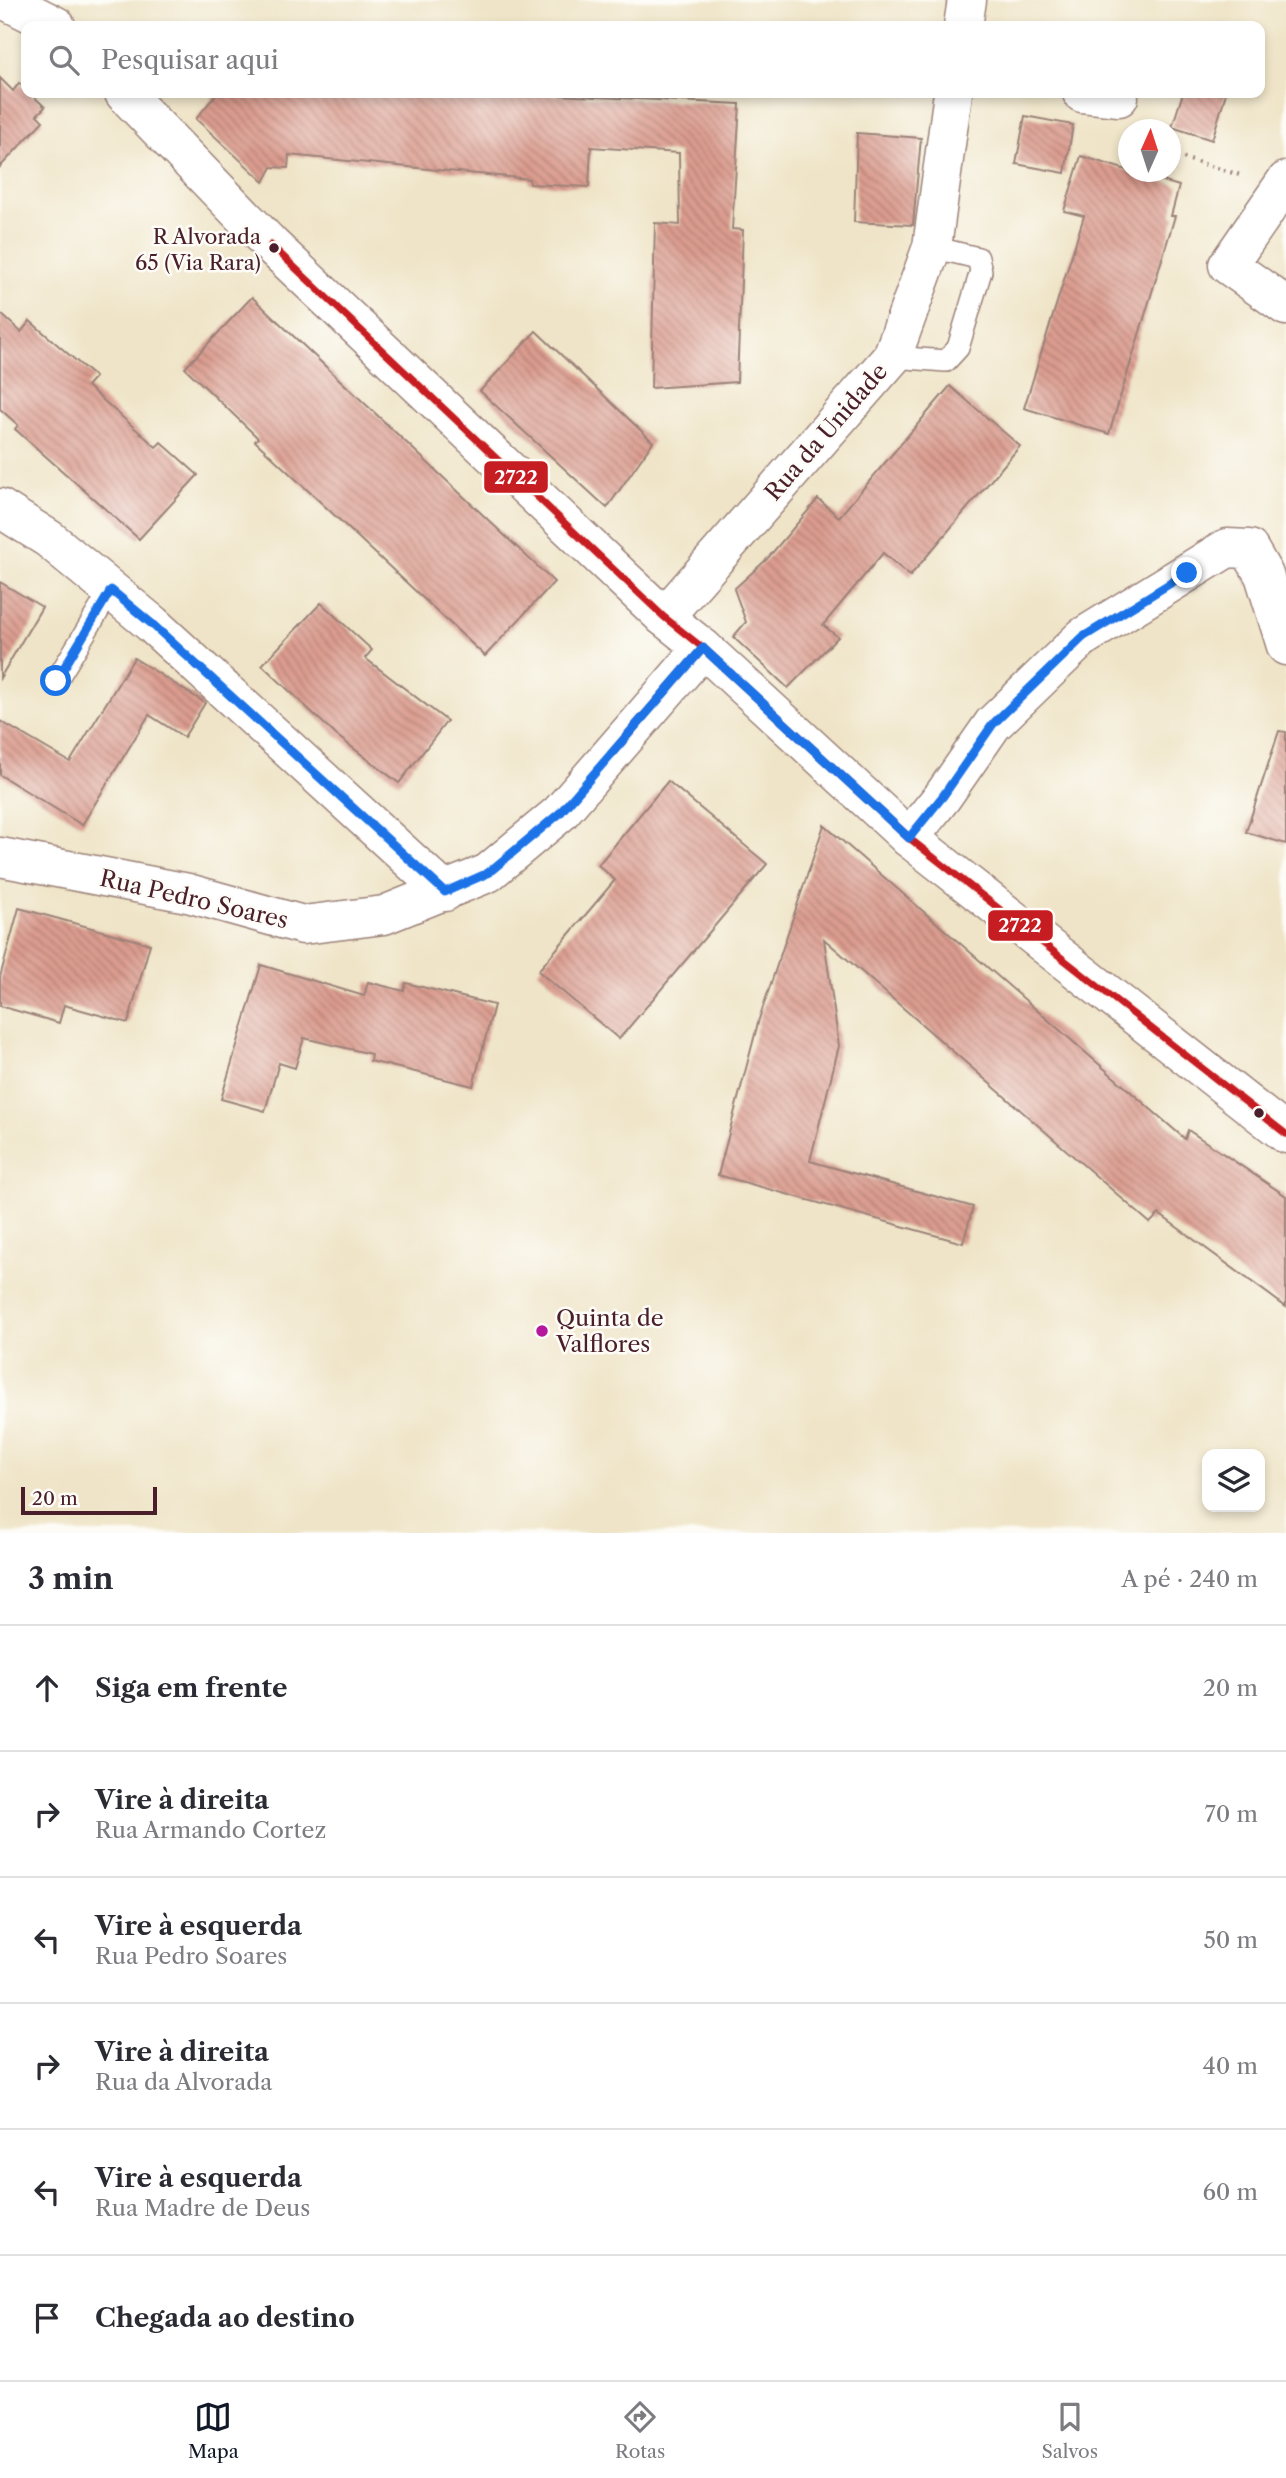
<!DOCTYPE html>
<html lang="pt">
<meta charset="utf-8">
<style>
body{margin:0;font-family:"Libre Caslon Text",serif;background:#f7f7f7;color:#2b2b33}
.controls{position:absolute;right:21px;bottom:21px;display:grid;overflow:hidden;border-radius:14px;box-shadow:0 4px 10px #0003}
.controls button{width:63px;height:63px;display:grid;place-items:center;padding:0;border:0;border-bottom:2px solid #e1e1e2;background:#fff;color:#2b2b33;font:35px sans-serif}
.compass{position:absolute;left:1118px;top:119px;width:63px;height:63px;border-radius:50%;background:#fff;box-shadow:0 4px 10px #0003;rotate:3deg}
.scale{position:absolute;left:21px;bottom:18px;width:136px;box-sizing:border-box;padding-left:7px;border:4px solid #4a1f2b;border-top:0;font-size:19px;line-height:24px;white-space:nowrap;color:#4a1f2b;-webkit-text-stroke:5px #fdfcf7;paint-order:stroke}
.stop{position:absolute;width:21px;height:21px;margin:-16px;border:5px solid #1a73e8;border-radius:50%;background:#fff}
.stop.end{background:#1a73e8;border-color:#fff;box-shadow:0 2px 7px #0008}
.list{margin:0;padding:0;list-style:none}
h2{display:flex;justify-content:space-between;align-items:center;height:91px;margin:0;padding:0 28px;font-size:30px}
h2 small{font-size:23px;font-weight:400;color:#7c7c81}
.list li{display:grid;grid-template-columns:46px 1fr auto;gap:21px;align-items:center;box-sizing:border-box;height:126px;padding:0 28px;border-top:2px solid #e1e1e2}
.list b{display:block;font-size:26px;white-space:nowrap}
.list p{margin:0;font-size:23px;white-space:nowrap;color:#7c7c81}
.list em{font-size:23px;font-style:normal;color:#7c7c81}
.icon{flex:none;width:38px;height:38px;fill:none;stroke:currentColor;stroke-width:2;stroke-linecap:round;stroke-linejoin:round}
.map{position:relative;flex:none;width:1286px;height:1533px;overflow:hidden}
.search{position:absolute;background:#fff;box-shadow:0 4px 10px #0003;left:21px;right:21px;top:21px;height:77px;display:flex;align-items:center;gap:18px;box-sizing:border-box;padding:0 24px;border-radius:14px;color:#7c7c81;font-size:26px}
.sheet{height:847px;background:#fff}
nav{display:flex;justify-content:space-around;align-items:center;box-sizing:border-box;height:98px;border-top:2px solid #e1e1e2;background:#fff;font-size:19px;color:#7c7c81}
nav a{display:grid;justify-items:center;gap:4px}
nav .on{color:#111827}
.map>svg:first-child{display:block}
</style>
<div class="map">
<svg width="1286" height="1533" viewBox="0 0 1286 1533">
<defs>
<pattern id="building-back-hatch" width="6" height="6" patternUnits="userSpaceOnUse" patternTransform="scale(1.75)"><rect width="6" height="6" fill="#db9c8f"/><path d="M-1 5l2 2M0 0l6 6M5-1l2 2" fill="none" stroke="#b47f75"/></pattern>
</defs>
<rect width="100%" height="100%" fill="#fdfcf7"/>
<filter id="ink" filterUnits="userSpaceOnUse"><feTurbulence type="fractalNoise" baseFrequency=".0143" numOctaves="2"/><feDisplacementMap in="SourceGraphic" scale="14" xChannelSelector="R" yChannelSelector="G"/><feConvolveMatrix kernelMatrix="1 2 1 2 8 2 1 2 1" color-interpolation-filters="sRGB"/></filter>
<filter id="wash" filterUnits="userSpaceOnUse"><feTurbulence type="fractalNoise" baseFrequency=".00686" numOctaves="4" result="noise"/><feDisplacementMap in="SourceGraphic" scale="28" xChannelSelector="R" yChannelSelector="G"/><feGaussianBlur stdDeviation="1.57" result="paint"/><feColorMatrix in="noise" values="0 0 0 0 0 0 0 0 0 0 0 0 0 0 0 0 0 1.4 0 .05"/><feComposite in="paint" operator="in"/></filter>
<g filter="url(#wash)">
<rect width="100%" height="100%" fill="#efe4c7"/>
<g id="blocks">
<g fill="url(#building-back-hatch)">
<path d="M0,78l13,13 6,-8 26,24 -8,8 6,6 -43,46z"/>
<path d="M217,93h297l226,11 -8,125 11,1 -6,152 -86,6 4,-165 25,2 -1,-72 -88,-6 -2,40 -59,-3 -1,-5 -240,-24 -1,13 -16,-1 -8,15 -68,-63z"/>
<path d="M1183,93h43l-14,47 -40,-13z"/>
<path d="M1025,116l48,9 -8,48 -49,-9z"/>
<path d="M857,133l64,5 -8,87 -59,-3z"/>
<path d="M1081,156l98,30 -8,30h4l-66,218 -85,-26 60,-192 -20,-5z"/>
<path d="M252,297l302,285 -69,74 -230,-215 3,-3 -73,-70z"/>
<path d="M0,313l21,19 9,-11 65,56 -8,9 69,61 5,-5 37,33 -59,64 -124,-110 3,-4 -18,-16z"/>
<path d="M536,331l117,111 -46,66 -127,-117z"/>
<path d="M950,386l70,60 -110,130 -27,-23 -60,72 15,12 -50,51 -55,-51 13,-15 -12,-33 33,-30 51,-60 21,18z"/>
<path d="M0,582l42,25 -42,71z"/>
<path d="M321,603l51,47 -7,8 82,63 -48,62 -63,-48 -74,-70z"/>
<path d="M134,658l71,45 -21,34 -35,-22 -67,110 -82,-50v-54l70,41z"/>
<path d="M1279,731l7,1v112l-40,-12z"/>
<path d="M668,781l99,83 -148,175 -81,-68 77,-91 -17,-15z"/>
<path d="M824,825l361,314 3,-9 98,66v111l-127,-93 -9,9 -326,-284 15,107 -29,115 163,46 -10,36 -245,-68 41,-156z"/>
<path d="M19,908l131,36 -22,79 -64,-18 -5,18 -59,-17v-29z"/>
<path d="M261,965l103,31 4,-14 36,9 2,-8 88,22 -21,81 -103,-25 1,-7 -67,-16 -9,30 -16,-5 -14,48 -44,-12z"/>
</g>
</g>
</g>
<g filter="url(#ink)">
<use href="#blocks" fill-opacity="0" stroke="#9c8279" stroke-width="2"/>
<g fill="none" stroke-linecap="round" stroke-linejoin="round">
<g stroke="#9c8279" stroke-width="24">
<g id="lane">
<path d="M892,357l54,4 12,-13 23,-77 -3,-13 -46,-11"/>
<path d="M56,681l55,-91"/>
</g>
</g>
<g stroke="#9c8279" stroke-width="41">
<g id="street">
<path d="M5,0l51,26"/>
<path d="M963,26l4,-26"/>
<path d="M124,93l147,152 393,372 39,31 206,190 377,296"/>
<path d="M1082,93l37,4"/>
<path d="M1286,181l-58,84 58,41"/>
<path d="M0,508l49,31 103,85 293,268"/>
<path d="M664,617l228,-260 40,-110 21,-154"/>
<path d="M909,838l34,-42 50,-72 90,-87 144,-89 22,1 15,26 22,71"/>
<path d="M0,857l188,36 115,32 81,-10 104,-42 72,-60 143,-165"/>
</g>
</g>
<path stroke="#9c8279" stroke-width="4.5" stroke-dasharray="2 5" stroke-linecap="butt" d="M1170,154l70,21"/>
<use href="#lane" stroke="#fff" stroke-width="21"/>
<use href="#street" stroke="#fff" stroke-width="38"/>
<g stroke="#fdfcf7" stroke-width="12">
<g id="bus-1">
<path d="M271,245l393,372 39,31 206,190 377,296"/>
<path d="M612,753l91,-105"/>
</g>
</g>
<use href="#bus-1" stroke="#c61d23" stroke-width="7"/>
</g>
</g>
<g fill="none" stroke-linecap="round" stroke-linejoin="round" filter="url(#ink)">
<path stroke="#1a73e8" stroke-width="9" d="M56,681l55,-91 41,34 293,268 43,-19 72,-60 143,-165 206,190 34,-42 50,-72 90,-87 104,-64"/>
</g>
<g fill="#4a1f2b" stroke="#fdfcf7" stroke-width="2.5">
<circle cx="274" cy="248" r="6"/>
<circle cx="1259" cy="1113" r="6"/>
</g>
<circle fill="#b5179e" stroke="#fdfcf7" stroke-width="2.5" cx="542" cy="1331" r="7"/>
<g text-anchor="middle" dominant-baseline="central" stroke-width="5" stroke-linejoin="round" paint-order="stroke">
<g font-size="21" fill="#4a1f2b" stroke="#fdfcf7" text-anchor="end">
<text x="261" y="236">R Alvorada<tspan x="261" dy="26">65 (Via Rara)</tspan></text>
</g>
<g font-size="23" fill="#4a1f2b" stroke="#fdfcf7">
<text transform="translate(826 432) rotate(-49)">Rua da Unidade</text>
<text transform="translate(194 899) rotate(13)">Rua Pedro Soares</text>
</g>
<g font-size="23" fill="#4a1f2b" stroke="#fdfcf7" text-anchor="start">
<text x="556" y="1318">Quinta de<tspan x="556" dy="26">Valflores</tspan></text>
</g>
</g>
<g stroke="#fdfcf7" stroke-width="2.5">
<rect x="483" y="460" width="66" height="34" rx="7" fill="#c61d23"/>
<rect x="987" y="909" width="67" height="33" rx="7" fill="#c61d23"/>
</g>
<g font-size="19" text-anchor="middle" font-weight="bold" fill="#fff">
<text x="516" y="484">2722</text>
<text x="1020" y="932">2722</text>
</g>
</svg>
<div class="controls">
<button><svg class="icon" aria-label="layers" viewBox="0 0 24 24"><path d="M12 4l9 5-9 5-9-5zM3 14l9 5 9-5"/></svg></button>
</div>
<svg class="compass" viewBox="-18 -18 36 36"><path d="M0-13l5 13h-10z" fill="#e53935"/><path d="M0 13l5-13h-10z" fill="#7c7c81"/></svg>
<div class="scale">20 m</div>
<div class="stop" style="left:56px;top:681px"></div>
<div class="stop end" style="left:1187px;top:573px"></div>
<div class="search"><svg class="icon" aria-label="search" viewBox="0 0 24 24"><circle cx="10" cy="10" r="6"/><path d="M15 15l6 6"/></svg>Pesquisar aqui</div>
</div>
<section class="sheet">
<h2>3 min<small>A pé · 240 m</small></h2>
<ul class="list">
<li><svg class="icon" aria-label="ahead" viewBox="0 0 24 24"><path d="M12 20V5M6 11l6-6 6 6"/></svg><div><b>Siga em frente</b></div><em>20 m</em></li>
<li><svg class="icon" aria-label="right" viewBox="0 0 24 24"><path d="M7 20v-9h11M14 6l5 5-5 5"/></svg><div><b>Vire à direita</b><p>Rua Armando Cortez</p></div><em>70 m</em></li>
<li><svg class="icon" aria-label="left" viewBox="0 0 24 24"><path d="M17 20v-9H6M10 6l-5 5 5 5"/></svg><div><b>Vire à esquerda</b><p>Rua Pedro Soares</p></div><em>50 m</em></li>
<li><svg class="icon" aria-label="right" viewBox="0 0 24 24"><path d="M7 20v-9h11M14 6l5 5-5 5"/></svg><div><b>Vire à direita</b><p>Rua da Alvorada</p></div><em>40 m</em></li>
<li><svg class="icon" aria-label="left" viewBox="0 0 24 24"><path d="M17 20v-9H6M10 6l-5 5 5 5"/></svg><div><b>Vire à esquerda</b><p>Rua Madre de Deus</p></div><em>60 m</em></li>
<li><svg class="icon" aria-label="arrive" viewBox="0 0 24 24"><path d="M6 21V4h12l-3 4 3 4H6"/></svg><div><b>Chegada ao destino</b></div></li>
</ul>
</section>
<nav>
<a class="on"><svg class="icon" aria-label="map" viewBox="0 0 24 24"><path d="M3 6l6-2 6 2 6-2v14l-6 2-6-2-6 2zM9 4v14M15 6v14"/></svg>Mapa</a>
<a><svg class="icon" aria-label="directions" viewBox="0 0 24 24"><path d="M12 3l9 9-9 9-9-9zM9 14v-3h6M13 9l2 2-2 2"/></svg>Rotas</a>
<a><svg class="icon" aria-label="saved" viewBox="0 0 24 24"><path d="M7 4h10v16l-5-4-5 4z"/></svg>Salvos</a>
</nav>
